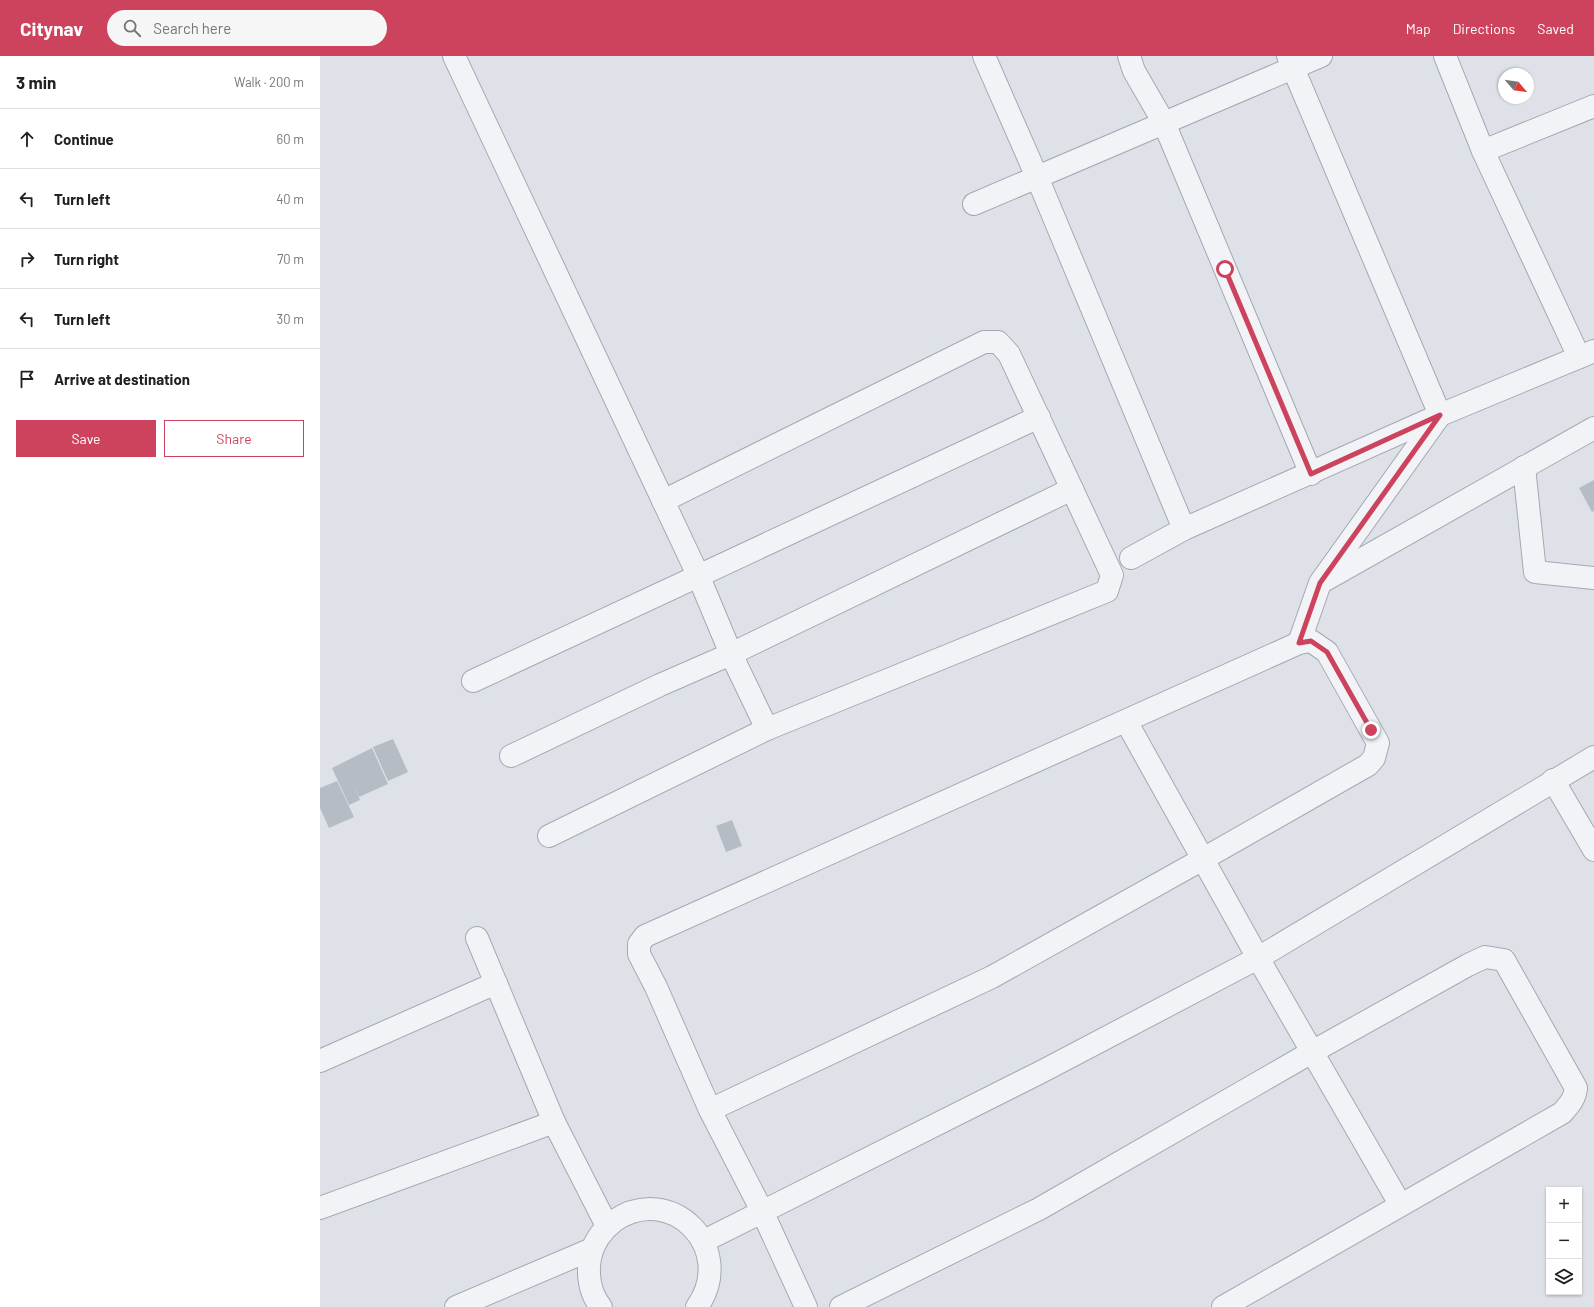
<!DOCTYPE html>
<meta charset="utf-8">
<style>
body{margin:0;font-family:Barlow,sans-serif;background:#f6f6f6;color:#202124}
.controls{position:absolute;right:12px;bottom:12px;display:grid;overflow:hidden;border-radius:0px;box-shadow:0 1px 3px #0004}
.controls button{width:36px;height:36px;display:grid;place-items:center;padding:0;border:0;border-bottom:1px solid #e0e0e0;background:#fff;color:#202124;font:20px sans-serif}
.compass{position:absolute;left:1178px;top:12px;width:36px;height:36px;border-radius:50%;background:#fff;box-shadow:0 1px 3px #0004;rotate:119deg}
.stop{position:absolute;width:12px;height:12px;margin:-9px;border:3px solid #cd435e;border-radius:50%;background:#fff}
.stop.end{background:#cd435e;border-color:#fff;box-shadow:0 1px 4px #0008}
.list{margin:0;padding:0;list-style:none}
h2{display:flex;justify-content:space-between;align-items:center;height:52px;margin:0;padding:0 16px;font-size:17px}
h2 small{font-size:13px;font-weight:400;color:#757577}
.list li{display:grid;grid-template-columns:26px 1fr auto;gap:12px;align-items:center;box-sizing:border-box;height:60px;padding:0 16px;border-top:1px solid #e0e0e0}
.list b{display:block;font-size:15px;white-space:nowrap}
.list em{font-size:13px;font-style:normal;color:#757577}
.actions{display:flex;gap:8px;padding:12px 16px}
.actions a{flex:1;padding:9px 0;border:1px solid #cd435e;border-radius:0px;text-align:center;font-size:14px;color:#cd435e}
.actions .main{background:#cd435e;color:#fff}
.icon{flex:none;width:22px;height:22px;fill:none;stroke:currentColor;stroke-width:2;stroke-linecap:round;stroke-linejoin:round}
.map{position:relative;flex:none;width:1274px;height:1251px;overflow:hidden}
header{display:flex;align-items:center;gap:24px;box-sizing:border-box;height:56px;padding:0 20px;background:#cd435e;color:#fff}
header strong{font-size:19px}
nav{display:flex;gap:22px;margin-inline-start:auto;font-size:14px}
.search{width:280px;height:36px;background:#f6f6f6;display:flex;align-items:center;gap:10px;box-sizing:border-box;padding:0 14px;border-radius:22px;color:#757577;font-size:15px}
main{display:flex}
aside{flex:1;background:#fff}
.map>svg:first-child{display:block}
</style>
<header>
<strong>Citynav</strong>
<div class="search"><svg class="icon" aria-label="search" viewBox="0 0 24 24"><circle cx="10" cy="10" r="6"/><path d="M15 15l6 6"/></svg>Search here</div>
<nav><a>Map</a><a>Directions</a><a>Saved</a></nav>
</header>
<main>
<aside>
<h2>3 min<small>Walk · 200 m</small></h2>
<ul class="list">
<li><svg class="icon" aria-label="ahead" viewBox="0 0 24 24"><path d="M12 20V5M6 11l6-6 6 6"/></svg><div><b>Continue</b></div><em>60 m</em></li>
<li><svg class="icon" aria-label="left" viewBox="0 0 24 24"><path d="M17 20v-9H6M10 6l-5 5 5 5"/></svg><div><b>Turn left</b></div><em>40 m</em></li>
<li><svg class="icon" aria-label="right" viewBox="0 0 24 24"><path d="M7 20v-9h11M14 6l5 5-5 5"/></svg><div><b>Turn right</b></div><em>70 m</em></li>
<li><svg class="icon" aria-label="left" viewBox="0 0 24 24"><path d="M17 20v-9H6M10 6l-5 5 5 5"/></svg><div><b>Turn left</b></div><em>30 m</em></li>
<li><svg class="icon" aria-label="arrive" viewBox="0 0 24 24"><path d="M6 21V4h12l-3 4 3 4H6"/></svg><div><b>Arrive at destination</b></div></li>
</ul>
<div class="actions"><a class="main">Save</a><a>Share</a></div>
</aside>
<div class="map">
<svg width="1274" height="1251" viewBox="0 0 1274 1251">
<rect width="100%" height="100%" fill="#dee2e8"/>
<g fill="#b5bcc4">
<path d="M1274,424v31l-2,1 -13,-24z"/>
<path d="M73,683l15,33 -20,9 -15,-34z"/>
<path d="M52,692l16,36 -29,13 -9,-20 10,23 -11,5 -17,-37z"/>
<path d="M17,725l17,36 -25,11 -9,-20v-20z"/>
<path d="M412,764l10,26 -16,6 -10,-26z"/>
</g>
<g fill="none" stroke-linecap="round" stroke-linejoin="round">
<g stroke="#a3a9b2" stroke-width="24">
<g id="minor">
<path d="M134,0l244,519 33,79 36,75"/>
<path d="M664,0l53,121 147,352"/>
<path d="M809,0l5,15 30,52 147,351"/>
<path d="M968,0l152,359 -120,168 -21,60"/>
<path d="M1125,0l38,95 96,206"/>
<path d="M1163,95l111,-45"/>
<path d="M654,148l347,-148"/>
<path d="M1204,411l11,105 59,6"/>
<path d="M811,502l53,-29 256,-114 154,-64"/>
<path d="M1005,524l269,-152"/>
<path d="M153,625l566,-264"/>
<path d="M806,665l132,237 142,246"/>
<path d="M191,700l149,-71 71,-31 341,-165"/>
<path d="M1233,724l41,70"/>
<path d="M229,780l218,-107 340,-138 5,-16 -103,-221 -11,-12h-14l-321,159"/>
<path d="M157,882l77,184 53,104"/>
<path d="M0,1005l176,-78"/>
<path d="M390,1054l282,-133 211,-118 165,-94 6,-7 4,-15 -51,-91 -16,-11 -12,2 -654,293 -6,8v10l17,33 54,123 52,101 44,96"/>
<path d="M0,1152l234,-86"/>
<path d="M384,1185l337,-169 217,-114 336,-201"/>
<path d="M136,1251l136,-58"/>
<path d="M281,1251c-11,-13 -14,-32 -11,-49 3,-15 11,-27 24,-37 57,-40 124,28 83,86"/>
<path d="M521,1251l198,-98 273,-157 156,-87 17,-8 19,3 72,128c-1,11 -7,17 -14,25l-339,194"/>
</g>
</g>
<use href="#minor" stroke="#f1f3f6" stroke-width="22"/>
</g>
<g fill="none" stroke-linecap="round" stroke-linejoin="round">
<path stroke="#cd435e" stroke-width="5" d="M905,213l86,205 129,-59 -120,168 -21,60 12,-2 16,11 44,78"/>
</g>
</svg>
<div class="controls">
<button>+</button>
<button>−</button>
<button><svg class="icon" aria-label="layers" viewBox="0 0 24 24"><path d="M12 4l9 5-9 5-9-5zM3 14l9 5 9-5"/></svg></button>
</div>
<svg class="compass" viewBox="-18 -18 36 36"><path d="M0-13l5 13h-10z" fill="#e53935"/><path d="M0 13l5-13h-10z" fill="#757577"/></svg>
<div class="stop" style="left:905px;top:213px"></div>
<div class="stop end" style="left:1051px;top:674px"></div>
</div>
</main>
